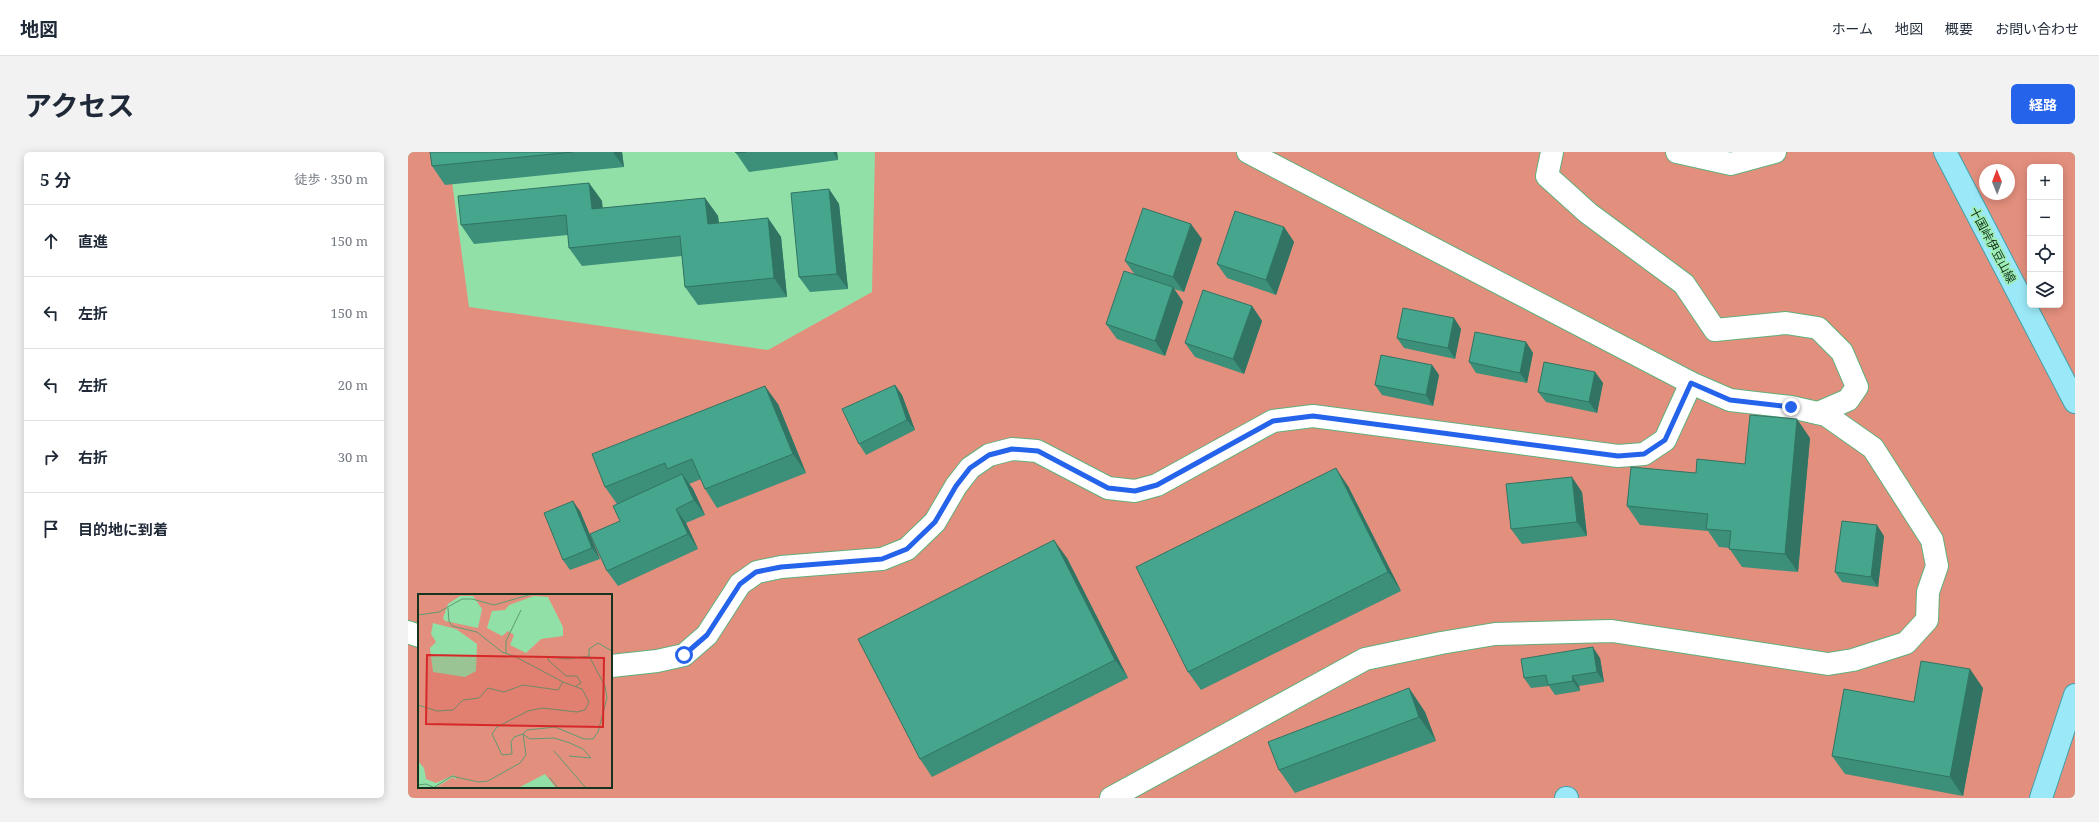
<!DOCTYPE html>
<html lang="ja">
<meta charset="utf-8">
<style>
body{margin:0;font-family:"Noto Serif","Noto Sans JP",serif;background:#f2f2f3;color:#1f2937}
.controls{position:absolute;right:12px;top:12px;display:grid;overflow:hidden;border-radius:6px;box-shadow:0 2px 10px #0003}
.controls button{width:36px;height:36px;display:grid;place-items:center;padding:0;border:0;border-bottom:1px solid #e0e1e3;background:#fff;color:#1f2937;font:20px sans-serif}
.compass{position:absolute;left:1571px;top:12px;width:36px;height:36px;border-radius:50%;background:#fff;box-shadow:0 2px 10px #0003;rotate:359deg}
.stop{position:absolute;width:12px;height:12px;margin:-9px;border:3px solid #2563eb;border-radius:50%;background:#fff}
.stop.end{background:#2563eb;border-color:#fff;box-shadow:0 1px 4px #0008}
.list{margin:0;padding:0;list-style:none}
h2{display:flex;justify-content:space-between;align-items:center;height:52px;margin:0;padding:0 16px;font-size:17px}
h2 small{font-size:13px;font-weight:400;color:#747a83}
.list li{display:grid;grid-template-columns:26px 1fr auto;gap:12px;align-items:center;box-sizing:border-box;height:72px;padding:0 16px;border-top:1px solid #e0e1e3}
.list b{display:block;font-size:15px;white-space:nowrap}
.list em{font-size:13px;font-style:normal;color:#747a83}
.icon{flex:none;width:22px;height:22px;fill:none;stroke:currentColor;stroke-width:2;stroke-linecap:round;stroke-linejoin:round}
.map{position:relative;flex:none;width:1667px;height:646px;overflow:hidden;border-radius:6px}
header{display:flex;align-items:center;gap:24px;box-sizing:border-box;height:56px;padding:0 20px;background:#fff;border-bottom:1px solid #e0e1e3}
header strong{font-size:19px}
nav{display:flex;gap:22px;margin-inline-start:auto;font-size:14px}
.intro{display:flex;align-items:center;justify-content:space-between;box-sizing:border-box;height:96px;padding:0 24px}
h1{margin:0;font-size:28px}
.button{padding:10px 18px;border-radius:6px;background:#2563eb;color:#fff;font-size:14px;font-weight:700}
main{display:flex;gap:24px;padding:0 24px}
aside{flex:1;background:#fff;border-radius:6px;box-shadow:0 2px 10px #0003}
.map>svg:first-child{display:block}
</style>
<header>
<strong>地図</strong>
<nav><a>ホーム</a><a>地図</a><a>概要</a><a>お問い合わせ</a></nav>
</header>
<div class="intro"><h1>アクセス</h1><a class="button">経路</a></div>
<main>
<aside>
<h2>5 分<small>徒歩 · 350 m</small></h2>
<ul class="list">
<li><svg class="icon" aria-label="ahead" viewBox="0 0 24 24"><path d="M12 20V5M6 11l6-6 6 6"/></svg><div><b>直進</b></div><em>150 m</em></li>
<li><svg class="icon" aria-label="left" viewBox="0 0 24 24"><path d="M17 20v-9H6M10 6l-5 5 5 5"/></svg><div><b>左折</b></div><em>150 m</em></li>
<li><svg class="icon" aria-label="left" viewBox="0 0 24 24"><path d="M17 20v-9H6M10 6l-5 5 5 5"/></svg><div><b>左折</b></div><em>20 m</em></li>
<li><svg class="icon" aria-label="right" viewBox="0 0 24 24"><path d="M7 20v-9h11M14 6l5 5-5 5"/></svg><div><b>右折</b></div><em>30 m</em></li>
<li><svg class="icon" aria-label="arrive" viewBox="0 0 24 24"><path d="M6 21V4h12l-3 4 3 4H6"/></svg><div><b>目的地に到着</b></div></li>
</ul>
</aside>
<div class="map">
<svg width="1667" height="646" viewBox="0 0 1667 646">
<rect width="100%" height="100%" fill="#91e0a8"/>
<path fill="#e38f7d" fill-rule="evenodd" d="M0,0h40l21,155 299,43 104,-58 3,-140h1200v646h-1667zM1622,15h30v138h-30zM1577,18h24v24h-24zM11,443h192v192h-192z"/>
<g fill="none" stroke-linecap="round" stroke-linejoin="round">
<g stroke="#62af7b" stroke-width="24">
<g id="minor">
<path d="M1144,0l-5,24 41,37 96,71 31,46 71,-7 32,5 24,24 15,35 -9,13 -30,13"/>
<path d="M1269,0l54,12 44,-12"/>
<path d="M0,480l11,4"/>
<path d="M203,514l46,-5 27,-6 23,-20 33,-51 17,-12 24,-5 101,-8 25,-10 28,-27 21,-36 14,-18 19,-13 23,-6 25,2 71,37 27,3 22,-6 116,-64 40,-5 305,40 26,-2 21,-14 26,-57"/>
<path d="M703,646l254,-139 76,-16 54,-9 117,-3 216,33 25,-4 53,-17 21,-23 1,-28 9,-26 -5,-26 -59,-92 -47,-33 -35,-8 -61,-7 -39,-17 -443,-231"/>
</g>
</g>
<g stroke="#41a1a9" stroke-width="24">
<g id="major">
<path d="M1537,0l130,250"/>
<path d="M1158,646h1"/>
<path d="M1633,646l34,-103"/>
</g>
</g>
<use href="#minor" stroke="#fff" stroke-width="22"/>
<use href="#major" stroke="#9be9f8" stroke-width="22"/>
</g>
<g fill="#3c8f79">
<path d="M22,0h192l2,15 -179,18 -13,-19z"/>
<path d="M327,0h102l1,8 -89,12 -13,-19z"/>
<path d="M181,31l13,18v7l103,-10 13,18 1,7 49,-5 13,19 6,60 -89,8 -13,-18 -3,-31 -100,10 -13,-18 -1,-13 -94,9 -13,-19z"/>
<path d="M421,37l10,15 9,85 -38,3 -11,-15z"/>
<path d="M876,75l10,15 -18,53 -49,-17 -10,-14z"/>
<path d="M794,87l-18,53 -10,-3 9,13 -18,54 -48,-17 -11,-15 29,-49 -10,-14z"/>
<path d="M844,154l10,15 -18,53 -49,-17 -10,-14z"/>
<path d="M1046,166l7,11 -6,30 -51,-11 -7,-10z"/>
<path d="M1118,190l7,11 -6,30 -51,-10 -7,-11z"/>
<path d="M1024,213l7,10 -6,31 -51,-11 -7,-10z"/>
<path d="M1187,220l8,11 -6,30 -51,-11 -8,-10z"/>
<path d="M487,233l7,10 13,35 -49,25 -7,-11z"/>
<path d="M370,252l28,69 -89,35 -12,-19 -4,-10 -12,5 4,5 12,26 -19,8 12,26 -80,37 -11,-15 13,-50 -3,-17 -12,-17z"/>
<path d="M1402,286l-12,134 -56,-5 -13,-19 -10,-1 -11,-16 -68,-6 -13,-19 69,-33 49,-9z"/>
<path d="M940,334l53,105 -200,99 -13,-18z"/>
<path d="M1174,340l5,44 -65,8 -11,-15z"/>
<path d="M172,359l20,48 -30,11 -7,-10z"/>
<path d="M1476,384l-6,51 -36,-5 -7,-10z"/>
<path d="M659,406l61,120 -196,99 -12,-18z"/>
<path d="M1192,506l4,24 -25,4 1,5 -25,4 -6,-9 -18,2 -7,-10z"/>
<path d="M1001,536l16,24 11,29 -141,52 -16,-23z"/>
<path d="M1575,536l-20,108 -118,-22 -13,-18 82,-54z"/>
</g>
<g fill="#317463">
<path d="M205,0h9l2,15z"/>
<path d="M425,0h4l1,8z"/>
<path d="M181,31l13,18 3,27 -13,-19z"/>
<path d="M421,37l10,15 9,85 -11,-15z"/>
<path d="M297,46l13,18 3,27 -13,-19z"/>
<path d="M360,66l13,19 6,60 -13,-19z"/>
<path d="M783,72l11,15 -18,53 -11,-15z"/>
<path d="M876,75l10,15 -18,53 -10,-15z"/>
<path d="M765,135l10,15 -18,54 -10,-15z"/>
<path d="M844,154l10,15 -18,53 -11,-15z"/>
<path d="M1046,166l7,11 -6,30 -7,-11z"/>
<path d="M1118,190l7,11 -6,30 -7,-10z"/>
<path d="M1024,213l7,10 -6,31 -7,-11z"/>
<path d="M1187,220l8,11 -6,30 -8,-11z"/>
<path d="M487,233l7,10 13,35 -8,-10z"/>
<path d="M357,234l13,18 28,69 -13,-19z"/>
<path d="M1389,267l13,19 -12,134 -13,-18z"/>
<path d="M928,316l12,18 53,105 -13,-19z"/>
<path d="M274,322l11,15 12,26 -11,-15z"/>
<path d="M1164,325l10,15 5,44 -10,-14z"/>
<path d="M165,349l7,10 20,48 -8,-11z"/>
<path d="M268,357l10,14 12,26 -10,-15z"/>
<path d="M1469,373l7,11 -6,51 -7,-10z"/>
<path d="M646,388l13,18 61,120 -13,-18z"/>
<path d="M1185,495l7,11 4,24 -7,-10z"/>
<path d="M1562,517l13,19 -20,108 -13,-19z"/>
<path d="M1164,524l7,10 1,5 -7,-10z"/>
<path d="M1001,536l16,24 11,29 -17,-24z"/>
</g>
<g fill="#46a68d" stroke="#317463">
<path d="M22,0h143l-141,14z"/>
<path d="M327,0h11l-10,1z"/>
<path d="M181,31l3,26 113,-11 3,26 60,-6 6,60 -89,9 -5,-51 -111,12 -3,-33 -105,10 -3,-29z"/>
<path d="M421,37l8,85 -38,3 -8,-84z"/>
<path d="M735,56l48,16 -18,53 -48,-16z"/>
<path d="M827,59l49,16 -18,53 -49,-16z"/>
<path d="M716,119l49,16 -18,54 -49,-17z"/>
<path d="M795,138l49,16 -19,53 -48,-16z"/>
<path d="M995,156l51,10 -6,30 -51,-10z"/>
<path d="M1067,180l51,10 -6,31 -51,-11z"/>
<path d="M973,203l51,10 -6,30 -51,-10z"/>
<path d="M1136,210l51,10 -6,30 -51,-10z"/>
<path d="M487,233l12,35 -48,24 -17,-35z"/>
<path d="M357,234l28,68 -88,35 -13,-30 -25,10 -2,-6 -60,24 -13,-33z"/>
<path d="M1342,263l47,4 -12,135 -56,-5 2,-18 -25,-2 2,-15 -81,-8 4,-39 65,6 1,-14 48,5z"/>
<path d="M928,316l52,104 -200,100 -52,-105z"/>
<path d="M274,322l12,26 -18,9 12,25 -81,37 -17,-37 30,-13 -7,-15z"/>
<path d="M1164,325l5,45 -66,7 -5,-45z"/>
<path d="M165,349l19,47 -29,12 -19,-47z"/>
<path d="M1434,369l35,4 -6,52 -36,-5z"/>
<path d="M646,388l61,120 -195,99 -62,-120z"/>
<path d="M1185,495l4,25 -25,4 1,5 -25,4 -2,-10 -22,3 -3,-19z"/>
<path d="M1513,509l49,8 -20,108 -118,-21 12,-67 70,13z"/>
<path d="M1001,536l10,29 -140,53 -11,-28z"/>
</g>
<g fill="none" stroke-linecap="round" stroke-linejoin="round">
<path stroke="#2563eb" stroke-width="5" d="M276,503l23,-20 33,-51 16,-12 25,-5 101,-8 25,-10 28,-27 21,-36 14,-18 19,-13 23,-6 26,2 70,37 27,3 22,-6 116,-64 40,-5 305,40 26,-2 21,-14 26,-57 39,17 61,7"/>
</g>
<g text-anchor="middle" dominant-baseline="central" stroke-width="3.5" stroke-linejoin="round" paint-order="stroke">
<g font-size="12" fill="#14341f" stroke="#9eedb5">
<text transform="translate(1585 93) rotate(62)">十国峠伊豆山線</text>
</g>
</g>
<g transform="translate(10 442)">
<rect width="194" height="194" fill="#91e0a8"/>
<path d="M0,0h194v194h-56l-11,-14 -27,14h-83l18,-11 4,4 -3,-6 -18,8 -10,-4 -2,-11 -6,-7zM42,2h13l9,13 -4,19 -33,-7 -2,-3 5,-14zM116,2l14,1 15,30v9l-22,3 -15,14 -16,-8 4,-10 -6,-4 -6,5 -15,-8 5,-17 13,-1 4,-5zM15,29l23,6 21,15 -1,27 -11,6 -32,-5 -3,-24 6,-6 -5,-8z" fill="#e38f7d" fill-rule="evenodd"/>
<path fill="none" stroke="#5f9b71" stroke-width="1" d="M30,14l1,13 3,5 25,6 25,20 14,5 47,25 19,7 7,13 -4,8 -8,2 -35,-4 -14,3 -31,16 -5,7 10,21 10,-1 -1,-12 3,-5 9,-3 7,5 24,-1 16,5 13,6 8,9 -22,-2M0,21l21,-3 23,-13h10l22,6 38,-11M88,60v-13l15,-31M158,92l5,-3 -4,-7h-11l-18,-16 1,-3 19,2 21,-3M0,111l19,6 16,-1 10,-10 16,-2 9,-10 16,4 19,-7 35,5 5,-8M136,157l32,37M131,183l9,11M0,191l8,-1 7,3M15,194l19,-12 26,6 10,-1 32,-18 6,-8 -3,-21 4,-4 28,-3 29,12h9l5,-7 9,-34 -2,-12 -16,-30v-7l9,-6 14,8"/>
<path fill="#d62828" fill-opacity="0.15" stroke="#d62828" stroke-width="2" d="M9,61l177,3 -1,69 -177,-3z"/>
<rect width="194" height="194" fill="none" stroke="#14341f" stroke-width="2"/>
</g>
</svg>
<div class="controls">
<button>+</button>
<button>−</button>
<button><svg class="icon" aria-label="locate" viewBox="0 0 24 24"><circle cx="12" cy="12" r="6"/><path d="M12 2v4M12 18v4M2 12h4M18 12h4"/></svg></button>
<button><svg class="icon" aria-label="layers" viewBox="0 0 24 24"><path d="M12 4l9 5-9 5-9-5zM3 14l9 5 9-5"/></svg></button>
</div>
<svg class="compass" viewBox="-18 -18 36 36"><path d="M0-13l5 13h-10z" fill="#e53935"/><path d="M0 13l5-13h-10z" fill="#747a83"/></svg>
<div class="stop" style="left:276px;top:503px"></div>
<div class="stop end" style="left:1383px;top:255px"></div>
</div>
</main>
